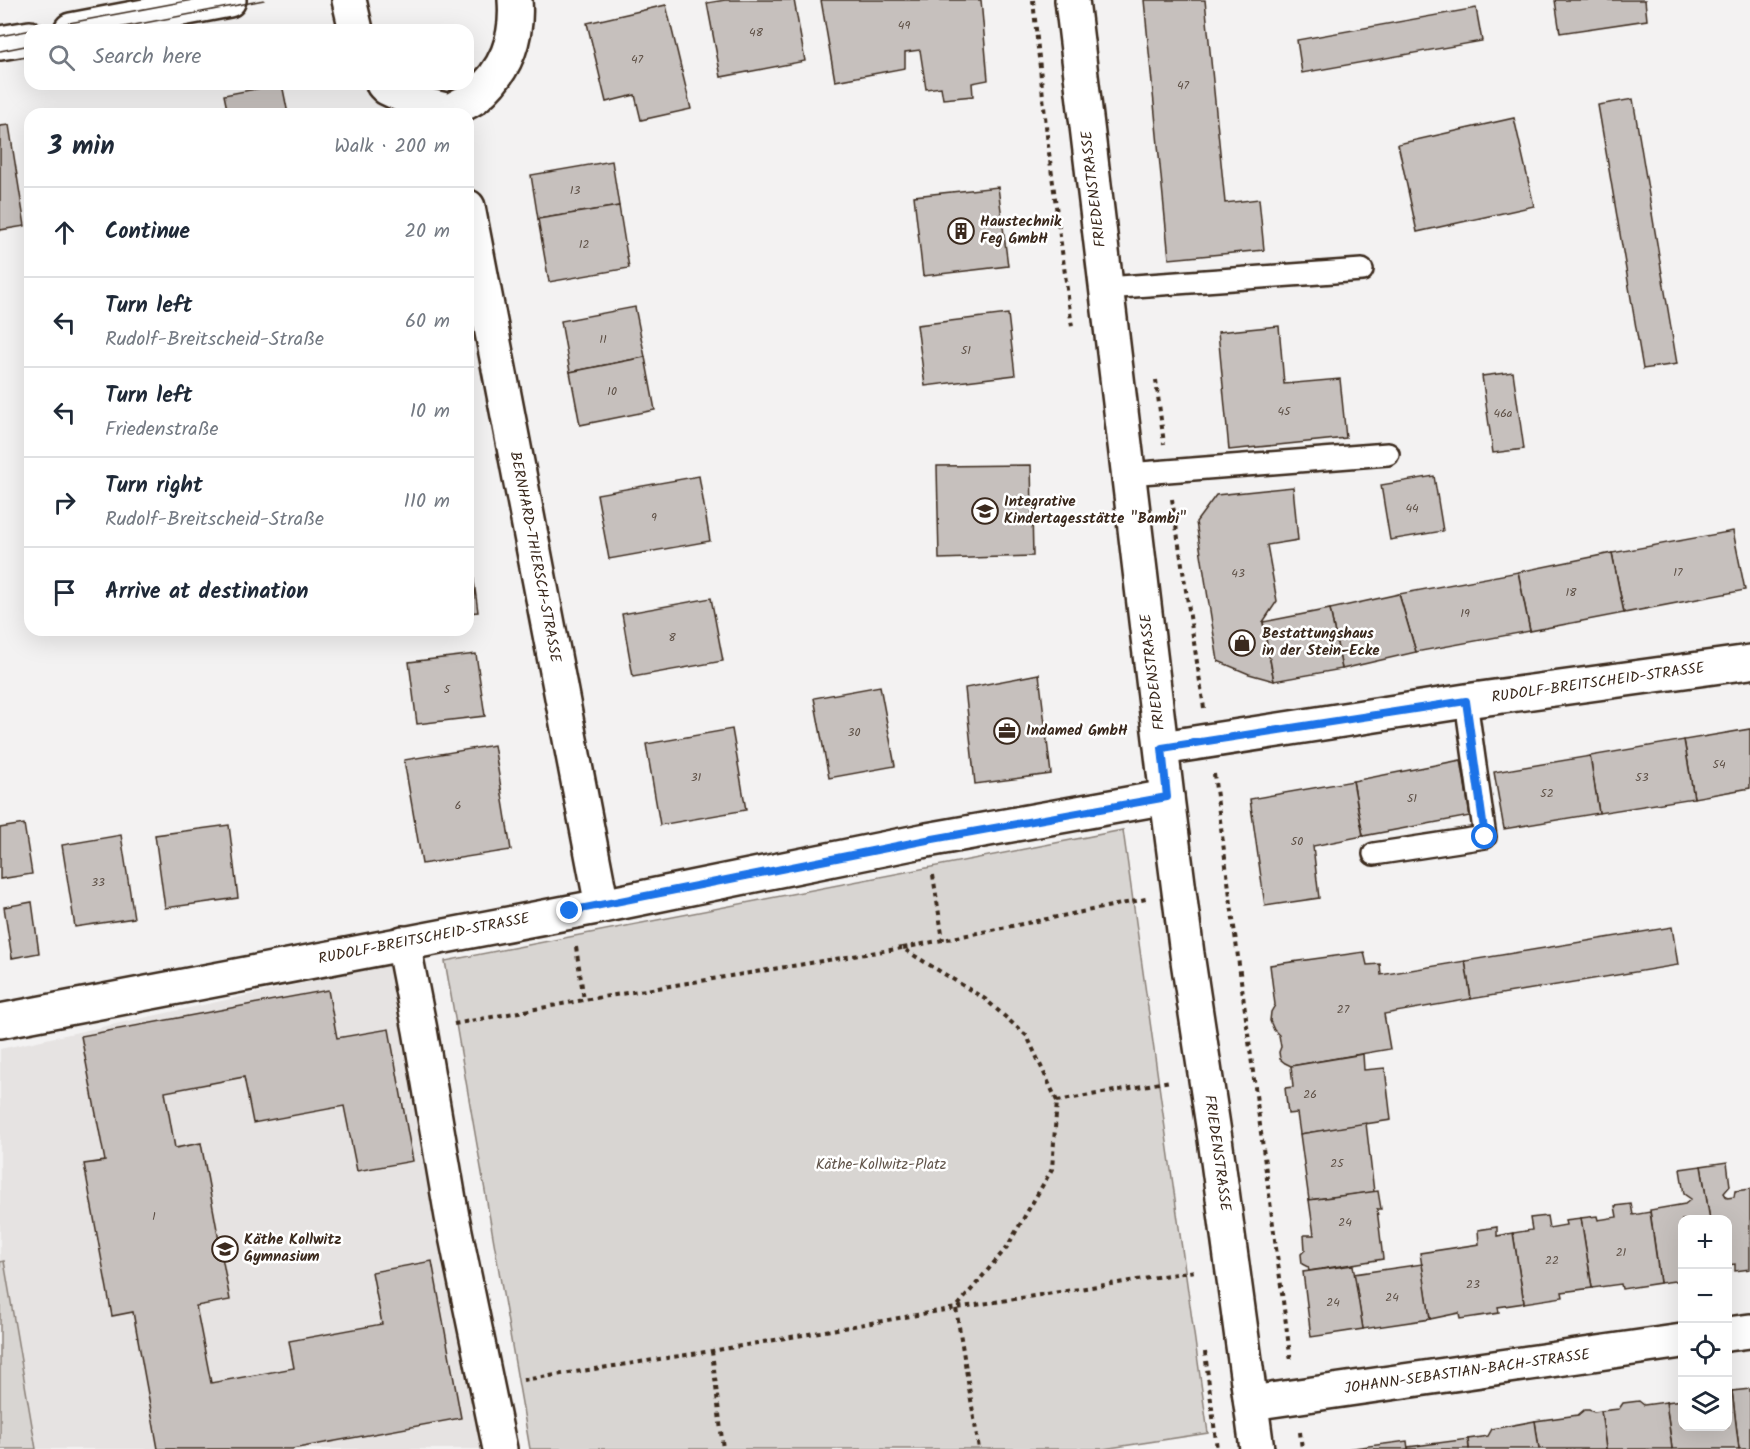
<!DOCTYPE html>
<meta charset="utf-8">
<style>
body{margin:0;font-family:Kalam,sans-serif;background:#f2f2f3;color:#1f2937}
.controls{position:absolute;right:18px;bottom:18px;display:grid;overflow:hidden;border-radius:12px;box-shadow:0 6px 24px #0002}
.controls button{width:54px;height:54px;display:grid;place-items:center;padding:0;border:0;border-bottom:2px solid #e0e1e3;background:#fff;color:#1f2937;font:30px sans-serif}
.stop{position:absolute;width:18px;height:18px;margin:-14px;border:4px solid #1a73e8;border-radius:50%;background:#fff}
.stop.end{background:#1a73e8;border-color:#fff;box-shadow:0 2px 6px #0008}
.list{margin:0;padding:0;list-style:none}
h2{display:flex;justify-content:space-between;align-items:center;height:78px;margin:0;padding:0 24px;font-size:26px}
h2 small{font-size:20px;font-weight:400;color:#747a83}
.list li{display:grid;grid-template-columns:39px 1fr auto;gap:18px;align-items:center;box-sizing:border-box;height:90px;padding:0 24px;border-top:2px solid #e0e1e3}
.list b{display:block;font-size:22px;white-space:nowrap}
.list p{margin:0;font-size:20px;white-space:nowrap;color:#747a83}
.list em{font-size:20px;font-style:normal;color:#747a83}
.icon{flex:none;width:33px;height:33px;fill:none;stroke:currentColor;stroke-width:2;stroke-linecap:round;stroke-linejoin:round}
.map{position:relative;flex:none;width:1750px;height:1449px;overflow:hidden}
.search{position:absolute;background:#fff;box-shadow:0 6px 24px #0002;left:24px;top:24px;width:450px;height:66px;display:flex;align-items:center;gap:15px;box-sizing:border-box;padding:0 21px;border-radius:18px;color:#747a83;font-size:22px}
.panel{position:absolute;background:#fff;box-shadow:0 6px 24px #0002;left:24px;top:108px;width:450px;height:528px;border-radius:18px}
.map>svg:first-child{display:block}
</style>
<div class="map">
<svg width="1750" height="1449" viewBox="0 0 1750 1449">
<rect width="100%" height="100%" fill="#f3f2f2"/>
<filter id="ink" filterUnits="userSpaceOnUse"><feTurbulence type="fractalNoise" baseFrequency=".0167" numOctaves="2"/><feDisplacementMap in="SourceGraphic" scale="12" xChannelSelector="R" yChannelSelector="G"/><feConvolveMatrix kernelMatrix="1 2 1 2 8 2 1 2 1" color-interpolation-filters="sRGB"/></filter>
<g filter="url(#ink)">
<path fill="#e6e3e2" d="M392,964l98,485h-490v-400z"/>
<g fill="#d8d5d2" stroke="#8a8078" stroke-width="1.5">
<path d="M1123,830l85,603 -105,16h-573l-85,-488z"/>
<path d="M4,1261l32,188h-36v-187z"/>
</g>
<g fill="#c6c0bd" stroke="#3b2a1e" stroke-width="1.5">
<path d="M725,0h69l11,61 -84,16 -14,-74z"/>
<path d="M821,0h160l7,80 -16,3 1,13 -30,3 -2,-12 -15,2 -6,-39 -15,2v16l-70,13z"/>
<path d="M1144,0h61l20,203 34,-4 5,51 -95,9z"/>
<path d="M1555,0h90l2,20 -87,13z"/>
<path d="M666,5l25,104 -50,11 -6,-25 -29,7 -19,-79z"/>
<path d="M1476,8l6,33 -180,32 -5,-33z"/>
<path d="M282,84l6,30h-60l-4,-19z"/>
<path d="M1633,99l44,265 -34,5 -45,-264z"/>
<path d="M1514,118l20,88 -117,26 -19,-88z"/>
<path d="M9,125l16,101 -25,4v-104z"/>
<path d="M612,161l7,45 -81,13 -7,-44z"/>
<path d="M998,187l10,79 -85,10 -9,-80z"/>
<path d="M619,206l10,62 -80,14 -11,-63z"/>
<path d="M635,307l10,50 -75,15 -9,-51z"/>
<path d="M1008,314l7,61 -90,11 -8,-61z"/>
<path d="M1279,326l5,58 56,-5 6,59 -117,12 -11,-118z"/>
<path d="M645,357l10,53 -75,15 -10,-53z"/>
<path d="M1513,372l11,77 -31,4 -11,-77z"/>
<path d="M1031,465l2,91 -94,3 -2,-93z"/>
<path d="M699,476l11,65 -101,18 -12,-65z"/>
<path d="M1434,476l9,55 -53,9 -9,-55z"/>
<path d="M1293,487l5,53 -31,5 10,56 -14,21 11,59 -25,-7 -31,-13 -22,-139 20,-27z"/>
<path d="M1733,531l12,59 -121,23 -12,-60z"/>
<path d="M468,550h2l8,62 -10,1z"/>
<path d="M1612,553l12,60 -94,18 -12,-59z"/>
<path d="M1518,572l12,59 -114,21 -17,-58z"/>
<path d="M1399,594l17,58 -74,17 -12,-60z"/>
<path d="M711,598l12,63 -90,16 -11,-63z"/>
<path d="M1330,609l12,60 -68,12 -11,-59z"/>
<path d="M476,654l9,62 -68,8 -8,-62z"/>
<path d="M1039,674l12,100 -76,10 -10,-96z"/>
<path d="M880,686l15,80 -66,12 -15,-80z"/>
<path d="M732,729l14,81 -86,15 -14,-81z"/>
<path d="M1750,729v59l-56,10 -10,-58z"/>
<path d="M1684,740l10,58 -95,15 -9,-57z"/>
<path d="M494,745l17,105 -89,14 -18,-104z"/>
<path d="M1590,756l9,57 -95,16 -10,-57z"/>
<path d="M1461,760l9,56 -107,20 -10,-55z"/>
<path d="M1353,781l10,55 -50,10 6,52 -54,8 -15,-107z"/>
<path d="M24,824l8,50 -32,5v-51z"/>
<path d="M229,825l9,73 -73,10 -10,-73z"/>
<path d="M121,835l13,83 -59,9 -13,-82z"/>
<path d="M32,902l7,51 -27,5 -8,-51z"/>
<path d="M1672,927l6,38 -207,34 -6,-38z"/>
<path d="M1364,952l3,13 13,-1 1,11 84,-14 6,38 -87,15 6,35 -99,17 -6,-3 -5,-4 -1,-7 2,-5 -2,-12 -5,-5 -4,-9 1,-9 4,-7 -5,-40z"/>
<path d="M328,990l9,48 52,-9 24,132 -56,10 -13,-65 -91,17 -9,-46 -79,15 10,56 26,-5 29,157 -34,6 15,77 83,-15 -5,-27 93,-17 -10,-52 60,-11 29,157 -169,31h-134l-25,-137 -21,4 -28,-152 21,-3 -24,-125z"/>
<path d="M1363,1054l1,16 21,-2 6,52 -91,14 -3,-21 -9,1 -3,-26 8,-1 -2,-21z"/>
<path d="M1366,1123l8,69 -65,8 -9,-66z"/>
<path d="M1727,1162l3,24 -6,7 3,5 7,-1 1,-6 15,-2v80l-15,2v-7l-7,1v-45h-18l-9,-54z"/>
<path d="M1701,1166l9,54h-28v60l-22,3 -10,-73 35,-6 6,-5 -7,-5 -4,-25z"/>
<path d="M1378,1191l3,18h-4l6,50 -74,12 -1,-4 -6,-3 -1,-10 4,-4 -1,-15h10l-5,-35z"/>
<path d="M1631,1204l2,11 17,-3 10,71 -38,6 -1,-5 -29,4 -11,-70 16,-2 1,4 19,-3 -2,-11z"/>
<path d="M1547,1216l2,12 17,-3 -1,-5 16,-2 11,70 -30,4 1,5 -39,6 -11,-70 19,-3 -2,-12z"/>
<path d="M1497,1227v9l16,-3 11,70 -26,4 1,6 -39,6 -1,-6 -29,6 -10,-66 59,-9 -1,-14z"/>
<path d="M1422,1264l8,55 -67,10 -9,-55z"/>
<path d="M1353,1265l10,64 -52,8 -8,-65z"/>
<path d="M1750,1389v60h-11l-7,-58z"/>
<path d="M1732,1391l7,58h-67l-6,-47 16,-2v26h46v-34z"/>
<path d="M1639,1401l5,4 22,-3 6,47h-66l-5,-38 18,-2 4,-6z"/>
<path d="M1584,1410h5l5,2 7,-1 5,38h-67l-4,-28 43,-6z"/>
<path d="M1535,1421l4,28h-70l-1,-10 20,-3 4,-7z"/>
<path d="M1468,1439l1,10h-61v-2z"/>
<path d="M1407,1441l1,8h-62z"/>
</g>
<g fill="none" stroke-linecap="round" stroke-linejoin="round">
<g stroke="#3b2a1e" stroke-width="26">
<g id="lane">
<path d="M1106,288l256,-18"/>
<path d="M1128,474l260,-20"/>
<path d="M1374,854l111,-17 -19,-136"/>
</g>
</g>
<g stroke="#3b2a1e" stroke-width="38">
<g id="street">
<path d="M349,0l7,30"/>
<path d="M383,84l4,4 34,16 29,7c8,-5 18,-9 25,-14 31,-26 43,-58 40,-97"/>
<path d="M468,207l134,699"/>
<path d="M1162,748l304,-47 284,-39"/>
<path d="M403,943l17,87 32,187 48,232"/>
<path d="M0,1021l602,-115 325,-66 240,-43"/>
<path d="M1728,1334l22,-3"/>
<path d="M1251,1403l431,-62"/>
</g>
</g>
<g stroke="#3b2a1e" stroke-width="38">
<g id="secondary">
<path d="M71,30l158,-30"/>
<path d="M0,43l30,-5"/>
</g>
</g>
<g stroke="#3b2a1e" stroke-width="38">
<path id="primary" d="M1072,0l95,797 20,157 28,185 42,310"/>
</g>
<g stroke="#3b2a1e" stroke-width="4" stroke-dasharray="4.5 4.5" stroke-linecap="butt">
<path d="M1033,0l15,145 24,182"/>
<path d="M1156,380l8,64"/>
<path d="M1172,499l32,209"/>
<path d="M1214,774l77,588"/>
<path d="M933,875l10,65"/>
<path d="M576,947l8,53"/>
<path d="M903,948l243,-49"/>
<path d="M454,1024l130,-24 318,-52 83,51 42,37 30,65 -5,68 -45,78 -51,61 23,141"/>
<path d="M1057,1101l114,-20"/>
<path d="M712,1351l11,98"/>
<path d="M1205,1352l12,97"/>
<path d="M523,1380l189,-29 244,-43 239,-37"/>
<path d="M1300,1432l2,17"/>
</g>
<use href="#lane" stroke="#fff" stroke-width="21"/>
<use href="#street" stroke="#fff" stroke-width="33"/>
<use href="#secondary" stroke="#fff" stroke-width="33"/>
<use href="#primary" stroke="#fff" stroke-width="33"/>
<g stroke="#3b2a1e" stroke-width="1.5">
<path d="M108,30l156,-30"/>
<path d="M0,36l192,-36"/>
<path d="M0,51l30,-6"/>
</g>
</g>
</g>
<g fill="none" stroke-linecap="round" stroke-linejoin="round" filter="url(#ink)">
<path stroke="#1a73e8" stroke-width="8" d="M570,911l357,-71 240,-43 -5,-49 304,-47 19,136"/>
</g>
<defs>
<g id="building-ring" transform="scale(1.35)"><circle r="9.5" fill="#fff" stroke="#3b2a1e" stroke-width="1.5"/><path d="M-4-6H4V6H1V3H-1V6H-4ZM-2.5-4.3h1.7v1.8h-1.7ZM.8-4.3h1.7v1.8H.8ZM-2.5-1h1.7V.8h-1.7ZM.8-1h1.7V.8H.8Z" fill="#3b2a1e"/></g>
<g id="school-ring" transform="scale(1.35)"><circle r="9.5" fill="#fff" stroke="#3b2a1e" stroke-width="1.5"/><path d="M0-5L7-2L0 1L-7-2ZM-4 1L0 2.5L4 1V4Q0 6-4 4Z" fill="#3b2a1e"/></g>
<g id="shop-ring" transform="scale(1.35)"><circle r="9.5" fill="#fff" stroke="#3b2a1e" stroke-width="1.5"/><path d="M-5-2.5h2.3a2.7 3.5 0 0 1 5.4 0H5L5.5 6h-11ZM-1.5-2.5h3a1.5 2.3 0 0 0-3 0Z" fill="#3b2a1e"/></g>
<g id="office-ring" transform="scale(1.35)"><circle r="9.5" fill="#fff" stroke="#3b2a1e" stroke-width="1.5"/><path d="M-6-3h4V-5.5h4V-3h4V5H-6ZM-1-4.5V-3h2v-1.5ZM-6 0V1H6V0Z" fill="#3b2a1e"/></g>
</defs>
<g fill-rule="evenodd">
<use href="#building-ring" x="961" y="231"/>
<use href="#school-ring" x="985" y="511"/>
<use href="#shop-ring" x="1242" y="643"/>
<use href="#office-ring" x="1007" y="731"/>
<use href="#school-ring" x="225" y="1249"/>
</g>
<g text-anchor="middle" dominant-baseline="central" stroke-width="5" stroke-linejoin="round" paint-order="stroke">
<g font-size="12" fill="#5e5046">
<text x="904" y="25">49</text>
<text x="756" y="32">48</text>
<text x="637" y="59">47</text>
<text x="1183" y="85">47</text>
<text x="575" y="190">13</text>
<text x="584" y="244">12</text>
<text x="603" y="339">11</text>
<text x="966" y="350">51</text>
<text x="612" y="391">10</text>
<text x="1284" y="411">45</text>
<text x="1503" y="413">46a</text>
<text x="1412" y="508">44</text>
<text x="654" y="517">9</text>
<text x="1678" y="572">17</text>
<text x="1238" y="573">43</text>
<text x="1571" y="592">18</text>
<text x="1465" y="613">19</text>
<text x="672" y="637">8</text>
<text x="447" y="689">5</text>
<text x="854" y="732">30</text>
<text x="1719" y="764">54</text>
<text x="696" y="777">31</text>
<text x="1642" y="777">53</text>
<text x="1547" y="793">52</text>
<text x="1412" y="798">51</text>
<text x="458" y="805">6</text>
<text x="1297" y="841">50</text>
<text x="98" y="882">33</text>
<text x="1343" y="1009">27</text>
<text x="1310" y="1094">26</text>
<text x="1337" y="1163">25</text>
<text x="154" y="1216">1</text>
<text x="1345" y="1222">24</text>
<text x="1621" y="1252">21</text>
<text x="1552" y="1260">22</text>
<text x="1473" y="1284">23</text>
<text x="1392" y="1297">24</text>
<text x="1333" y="1302">24</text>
</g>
<g font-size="15" fill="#3b2a1e" stroke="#fff">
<text transform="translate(1094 189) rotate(-97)">FRIEDENSTRASSE</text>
<text transform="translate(535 557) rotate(79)">BERNHARD-THIERSCH-STRASSE</text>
<text transform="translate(1153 672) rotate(-97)">FRIEDENSTRASSE</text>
<text transform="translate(1598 683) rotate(-8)">RUDOLF-BREITSCHEID-STRASSE</text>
<text transform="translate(424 939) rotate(-11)">RUDOLF-BREITSCHEID-STRASSE</text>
<text transform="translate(1217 1153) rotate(82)">FRIEDENSTRASSE</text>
<text transform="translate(1467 1372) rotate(-8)">JOHANN-SEBASTIAN-BACH-STRASSE</text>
</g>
<g font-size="15" font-weight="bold" fill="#3b2a1e" stroke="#fff" text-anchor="start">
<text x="980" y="222">Haustechnik<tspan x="980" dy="17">Feg GmbH</tspan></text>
<text x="1004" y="502">Integrative<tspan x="1004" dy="17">Kindertagesstätte "Bambi"</tspan></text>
<text x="1262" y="634">Bestattungshaus<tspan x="1262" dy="17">in der Stein-Ecke</tspan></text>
<text x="1026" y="731">Indamed GmbH</text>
<text x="244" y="1240">Käthe Kollwitz<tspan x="244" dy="17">Gymnasium</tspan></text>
</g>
<g font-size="15" fill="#62554b" stroke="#fff">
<text x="881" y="1165">Käthe-Kollwitz-Platz</text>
</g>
</g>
</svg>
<div class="controls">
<button>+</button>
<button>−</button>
<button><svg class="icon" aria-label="locate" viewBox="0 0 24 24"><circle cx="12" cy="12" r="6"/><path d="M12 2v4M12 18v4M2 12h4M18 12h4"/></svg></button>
<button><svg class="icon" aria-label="layers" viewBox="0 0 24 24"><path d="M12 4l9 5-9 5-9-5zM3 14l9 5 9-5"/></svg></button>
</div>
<div class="stop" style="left:1485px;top:837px"></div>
<div class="stop end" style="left:570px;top:911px"></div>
<div class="search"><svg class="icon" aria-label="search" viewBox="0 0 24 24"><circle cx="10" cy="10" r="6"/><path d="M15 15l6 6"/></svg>Search here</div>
<section class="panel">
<h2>3 min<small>Walk · 200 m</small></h2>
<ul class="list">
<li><svg class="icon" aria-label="ahead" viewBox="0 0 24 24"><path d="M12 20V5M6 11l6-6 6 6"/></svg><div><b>Continue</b></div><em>20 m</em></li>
<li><svg class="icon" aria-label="left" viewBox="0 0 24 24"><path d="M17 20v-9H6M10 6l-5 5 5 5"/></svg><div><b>Turn left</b><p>Rudolf-Breitscheid-Straße</p></div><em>60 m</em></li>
<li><svg class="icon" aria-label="left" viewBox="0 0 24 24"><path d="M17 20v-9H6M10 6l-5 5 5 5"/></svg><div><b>Turn left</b><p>Friedenstraße</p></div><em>10 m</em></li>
<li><svg class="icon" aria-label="right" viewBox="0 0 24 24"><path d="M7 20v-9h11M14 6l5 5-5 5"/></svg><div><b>Turn right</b><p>Rudolf-Breitscheid-Straße</p></div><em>110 m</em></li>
<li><svg class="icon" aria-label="arrive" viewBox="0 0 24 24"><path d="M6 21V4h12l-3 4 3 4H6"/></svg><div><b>Arrive at destination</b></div></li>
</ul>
</section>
</div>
